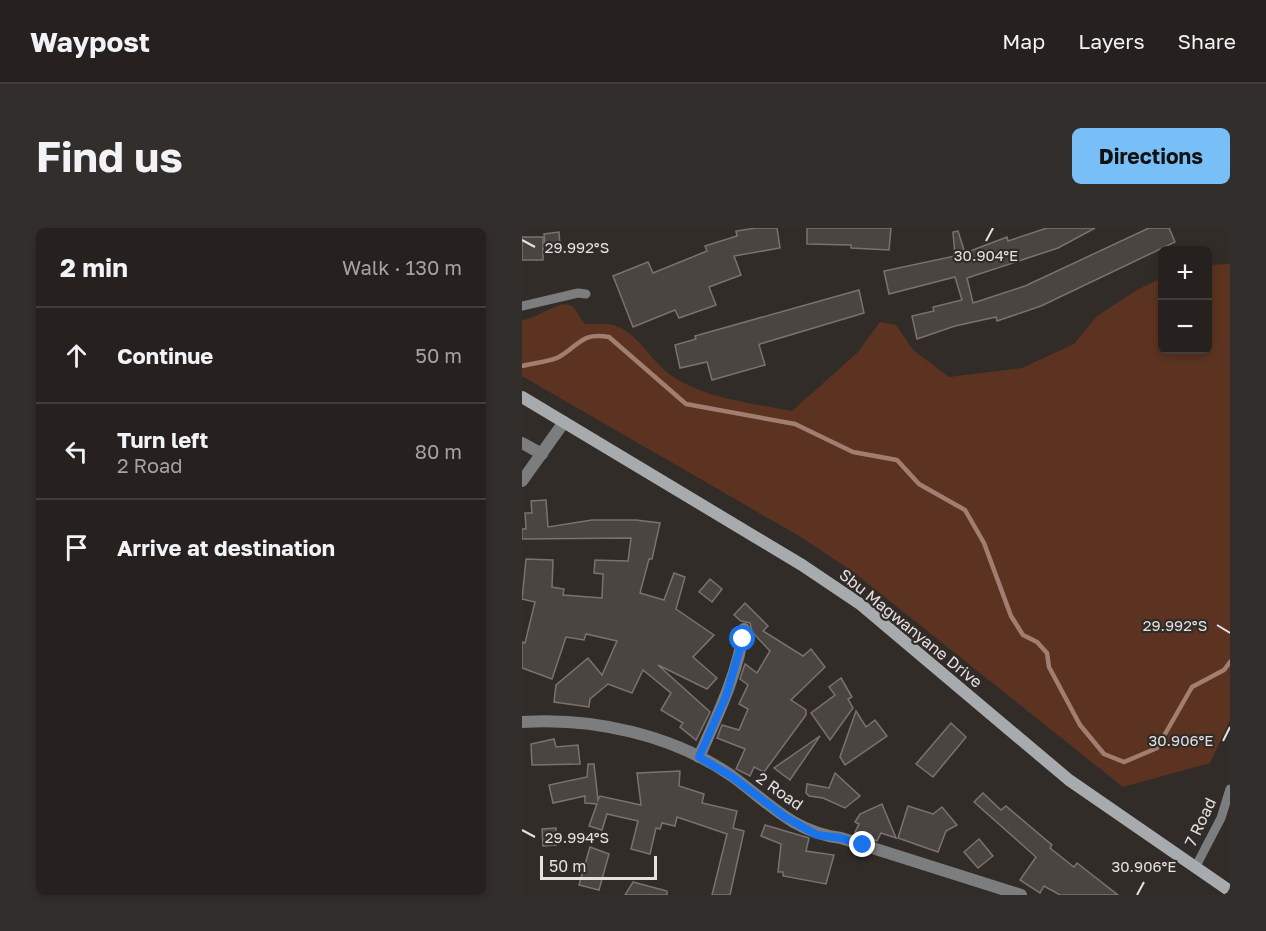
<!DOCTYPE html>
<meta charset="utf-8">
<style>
body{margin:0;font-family:"Golos Text",sans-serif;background:#322e2c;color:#f1f3f6}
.controls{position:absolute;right:18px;top:18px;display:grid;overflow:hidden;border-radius:9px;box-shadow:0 3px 9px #0003}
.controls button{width:54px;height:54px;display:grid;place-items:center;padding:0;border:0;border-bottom:2px solid #423e3d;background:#26211f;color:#f1f3f6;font:30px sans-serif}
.scale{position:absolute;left:18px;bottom:15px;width:117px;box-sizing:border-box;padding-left:6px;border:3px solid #e5e1e0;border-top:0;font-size:16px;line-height:21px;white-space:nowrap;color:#e5e1e0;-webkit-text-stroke:4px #322c29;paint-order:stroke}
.stop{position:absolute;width:18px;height:18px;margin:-14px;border:4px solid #1a73e8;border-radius:50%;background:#fff}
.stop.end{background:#1a73e8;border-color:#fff;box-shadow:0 2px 6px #0008}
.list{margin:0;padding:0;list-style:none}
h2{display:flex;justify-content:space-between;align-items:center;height:78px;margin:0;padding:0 24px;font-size:26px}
h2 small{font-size:20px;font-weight:400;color:#a4a3a4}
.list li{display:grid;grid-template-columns:39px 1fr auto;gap:18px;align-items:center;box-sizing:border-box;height:96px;padding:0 24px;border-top:2px solid #423e3d}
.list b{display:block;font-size:22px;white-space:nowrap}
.list p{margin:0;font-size:20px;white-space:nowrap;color:#a4a3a4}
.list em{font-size:20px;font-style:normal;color:#a4a3a4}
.icon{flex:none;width:33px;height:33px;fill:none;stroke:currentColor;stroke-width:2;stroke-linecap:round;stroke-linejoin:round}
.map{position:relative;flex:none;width:708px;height:667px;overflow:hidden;border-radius:9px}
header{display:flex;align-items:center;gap:36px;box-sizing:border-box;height:84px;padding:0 30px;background:#26211f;border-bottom:2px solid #423e3d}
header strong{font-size:28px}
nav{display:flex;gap:33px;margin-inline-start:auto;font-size:21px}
.intro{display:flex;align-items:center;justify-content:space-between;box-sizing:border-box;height:144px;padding:0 36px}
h1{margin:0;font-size:42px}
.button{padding:15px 27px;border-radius:9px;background:#78bff7;color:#111;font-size:21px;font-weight:700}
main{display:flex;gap:36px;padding:0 36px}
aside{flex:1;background:#26211f;border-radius:9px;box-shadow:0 3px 9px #0003}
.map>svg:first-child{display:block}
</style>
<header>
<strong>Waypost</strong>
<nav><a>Map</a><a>Layers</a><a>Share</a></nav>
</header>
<div class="intro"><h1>Find us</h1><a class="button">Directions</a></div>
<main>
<aside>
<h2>2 min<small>Walk · 130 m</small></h2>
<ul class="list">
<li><svg class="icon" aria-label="ahead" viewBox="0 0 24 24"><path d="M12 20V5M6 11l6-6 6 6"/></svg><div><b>Continue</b></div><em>50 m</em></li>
<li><svg class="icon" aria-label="left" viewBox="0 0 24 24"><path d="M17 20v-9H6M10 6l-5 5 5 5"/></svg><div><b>Turn left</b><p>2 Road</p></div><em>80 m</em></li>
<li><svg class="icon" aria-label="arrive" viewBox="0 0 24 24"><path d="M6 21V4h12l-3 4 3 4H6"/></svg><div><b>Arrive at destination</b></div></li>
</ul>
</aside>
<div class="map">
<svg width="708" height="667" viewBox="0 0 708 667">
<rect width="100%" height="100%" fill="#322c29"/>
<path fill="#5c3321" d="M708,36v456l-20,43 -87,24 -271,-216 -51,-34 -279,-161v-56c14,1 40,-25 52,-12 5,5 5,11 11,16 9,0 19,-1 28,1 24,6 38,37 59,51 34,23 80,27 120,35l66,-59 22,-30 16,3 17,25 36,27 73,-9 52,-24 23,-28 40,-26 25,-12v72h46v-85z"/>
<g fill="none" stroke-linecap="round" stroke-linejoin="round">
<path stroke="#a27e70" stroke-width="4.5" d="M0,138c11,-3 27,-4 37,-9 21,-12 22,-25 50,-20l77,67 109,20 58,28 44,8 22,24 46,26 19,33 27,73 12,19 14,7 10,11 2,14 31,58 24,29 20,8 33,-14 35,-61 32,-17 6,-8"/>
</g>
<g fill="#4b4542" stroke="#7a7270" stroke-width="1.5">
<path d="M234,0h21l3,20 -46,8 7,19 -32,12 7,18 -37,13 -4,-8 -42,17 -20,-51 35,-14 5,11 54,-22 -2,-5 32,-10 -1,-5z"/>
<path d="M285,0h84l-2,22 -38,-2v-3l-44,-1z"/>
<path d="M525,0h48l-37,20 -91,30 6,25 52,-17 124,-58h20l6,14 -134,64 -44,15 -1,-4 -41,9 -38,13 -5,-23 22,-5 -1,-4 29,-7 -7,-23 -66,17 -5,-23 71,-15 -2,-24 5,-1 7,22 42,-16 1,4z"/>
<path d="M37,4l1,13 -15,2 -1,-13z"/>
<rect x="0" y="9" width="21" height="23"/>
<path d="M337,62l5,23 -104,31 -1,1 6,20 -53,15 -5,-18 -27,6 -5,-23 21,-6 -1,-3z"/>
<path d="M24,272l2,27 44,-7h44l24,3 -8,36h-3l-9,34 24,7 10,-27 11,4 -9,32 38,26 -21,22 24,21 -10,11 -49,-24 52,47 -14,28 -16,-13 3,-4 -22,-13 10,-17 -28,-23 -11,23 -24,-9 -18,15 -1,8 -35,-5 2,-17 32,-27 14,17 15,-34 -31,-7 -2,6 -18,-3 -14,42 -30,-11v-26l3,1 10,-41 -13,-3 4,-40 27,1 -1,27 12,2 -1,6 39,3 1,-24 -9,-1 1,-13 33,1 3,-23 -109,1v-10h4l-1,-16h7l-1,-12z"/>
<path d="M188,351l12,10 -10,13 -13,-10z"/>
<path d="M223,375l23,23 -5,5 40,25 8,-7 14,18 -34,33 15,10v5l-42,57 -10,-5 -4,9 -14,-7 9,-20 -28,-11 5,-13 17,5 9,-21 -9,-5 9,-19 -8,-6 5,-15 12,9 13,-22 -18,-19 -2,-9 -9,-2 -7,-6z"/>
<path d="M319,450l11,19 -4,2 5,9 -23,32 -19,-27 24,-18 -6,-8z"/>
<path d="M334,483l10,16 9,-7 12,16 -42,29 -5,-8z"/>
<path d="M429,495l15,14 -33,40 -17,-13z"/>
<path d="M298,508l-30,44 -16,-12z"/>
<path d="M32,511l2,8 22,-2 2,19 -48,1 -1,-21z"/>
<path d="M66,536h6l4,36 2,-4 41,9 -4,-32 43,-2 -1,15 25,8 -2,9 35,8 -4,17 11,3 -14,64h-18l15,-61 -50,-17 -2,9 -13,-3 -2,6 -4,-1 -6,26 -19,-5 7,-28 -31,-7 -5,16 -13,-4 8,-22 -12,-1v-7l-32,7 -4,-18 38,-8z"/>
<path d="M313,545l25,23 -15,12 -22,-10 -14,-2 -3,-3 1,-9 22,4z"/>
<path d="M461,565l18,17 5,-4 46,39 -2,3 24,19 3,-4 41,32h-58l-16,-9 -4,7 -20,-13 16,-23 -62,-55z"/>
<path d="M360,576l14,34 -15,-5 -4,8 -22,-9 4,-8 -4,-2 5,-8z"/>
<path d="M386,578l25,8 9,-7 15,18 -11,6 -8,21 -40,-14z"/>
<path d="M243,597l44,13 -3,13 28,4 -8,29 -43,-8v-4h-5l3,-28 -20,-8z"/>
<path d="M34,600v17l-13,1 -1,-17z"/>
<path d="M457,611l14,17 -15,12 -14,-16z"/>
<path d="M68,619l19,7 -10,36 -20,-5z"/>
<path d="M111,654l34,9v4h-42z"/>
</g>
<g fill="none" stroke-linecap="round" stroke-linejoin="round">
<g stroke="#7b7d7f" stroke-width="9">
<path d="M0,78l56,-13 8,1"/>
<path d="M674,638l25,-48 9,-29"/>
</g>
<g stroke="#7b7d7f" stroke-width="12">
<path d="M0,215l20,11"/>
<path d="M0,253l42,-59"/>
<path d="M0,494c71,-5 151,13 210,54 37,27 61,56 109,62l180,57"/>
<path d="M177,529c18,-41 39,-83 45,-128"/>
</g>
<path stroke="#a7abae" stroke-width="12" d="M0,169l280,168 58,39 209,176 161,111"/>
</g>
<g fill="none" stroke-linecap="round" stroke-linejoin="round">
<path stroke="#1a73e8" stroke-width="8" d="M221,411l-17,57 -27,61 32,19 54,41 32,18 24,3 22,7"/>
</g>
<path fill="none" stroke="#e5e1e0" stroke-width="2" d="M0,12l13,7M464,13l7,-13M695,397l13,8M701,513l7,-14M0,602l13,7M615,667l7,-13"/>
<g text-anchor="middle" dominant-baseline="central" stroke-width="4.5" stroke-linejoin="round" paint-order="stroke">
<g font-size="16" fill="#e5e1e0" stroke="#322c29">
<text transform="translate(389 400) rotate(39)">Sbu Magwanyane Drive</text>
<text transform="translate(258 563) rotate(35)">2 Road</text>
<text transform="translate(678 594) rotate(-65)">7 Road</text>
</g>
</g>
<g font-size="15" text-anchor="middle" fill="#e5e1e0" stroke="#322c29" stroke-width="4.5" stroke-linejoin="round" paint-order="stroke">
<text x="55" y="25">29.992°S</text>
<text x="464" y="33">30.904°E</text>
<text x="653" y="403">29.992°S</text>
<text x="659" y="518">30.906°E</text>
<text x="55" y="615">29.994°S</text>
<text x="622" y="644">30.906°E</text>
</g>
</svg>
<div class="controls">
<button>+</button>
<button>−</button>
</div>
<div class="scale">50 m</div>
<div class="stop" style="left:221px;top:411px"></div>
<div class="stop end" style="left:341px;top:617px"></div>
</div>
</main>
